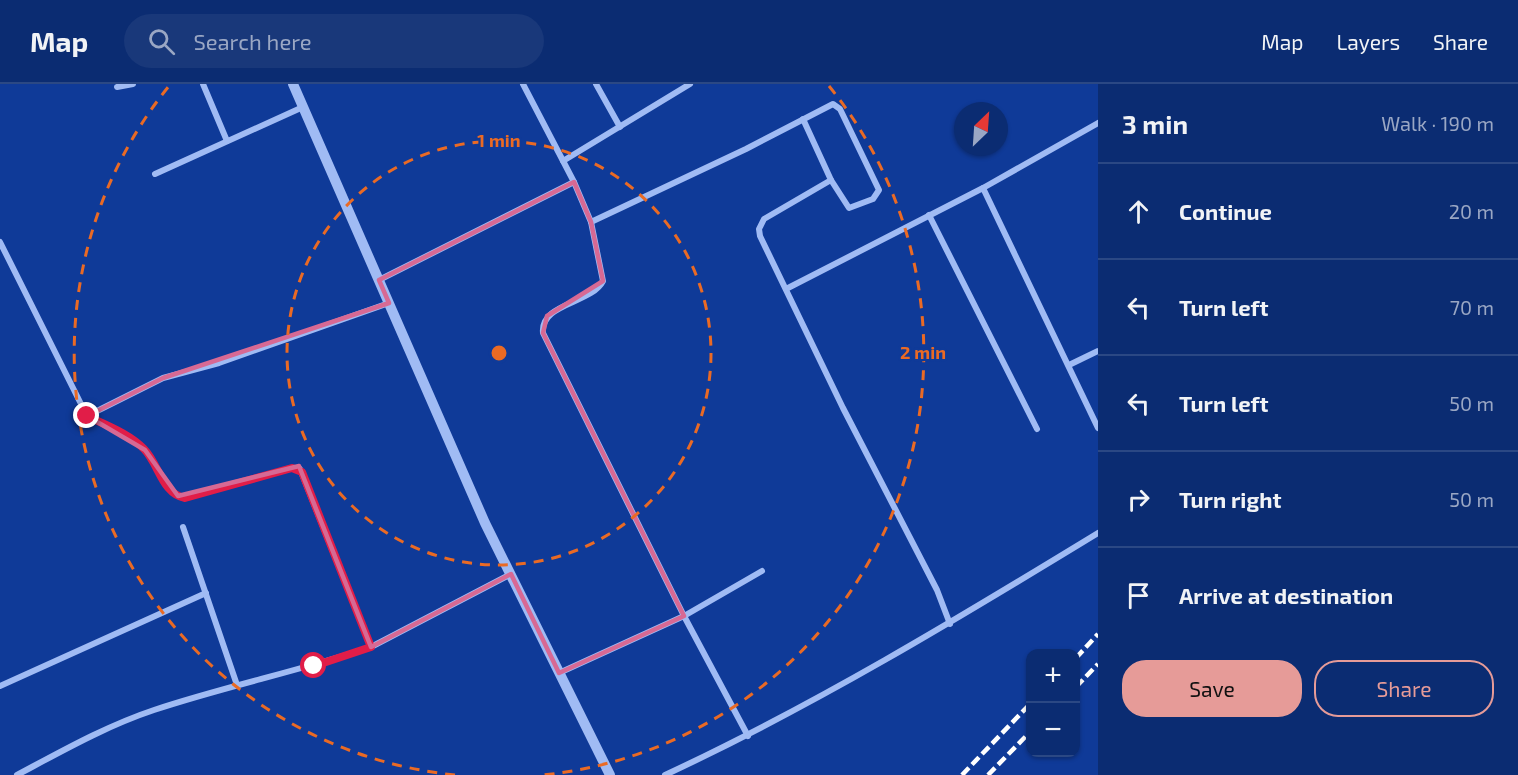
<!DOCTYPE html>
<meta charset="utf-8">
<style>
body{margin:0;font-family:"Exo 2",sans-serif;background:#19387a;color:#f1f3f6}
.controls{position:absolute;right:18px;bottom:18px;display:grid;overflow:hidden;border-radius:12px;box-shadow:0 2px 4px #0004}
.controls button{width:54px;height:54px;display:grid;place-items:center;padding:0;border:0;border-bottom:2px solid #2b4884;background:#0b2c72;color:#f1f3f6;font:30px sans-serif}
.compass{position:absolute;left:954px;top:18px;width:54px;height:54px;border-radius:50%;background:#0b2c72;box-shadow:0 2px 4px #0004;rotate:25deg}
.stop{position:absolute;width:18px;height:18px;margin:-14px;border:4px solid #e11d48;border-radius:50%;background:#fff}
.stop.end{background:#e11d48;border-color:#fff;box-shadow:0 2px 6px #0008}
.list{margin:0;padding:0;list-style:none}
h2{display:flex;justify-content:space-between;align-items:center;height:78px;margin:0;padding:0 24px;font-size:26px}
h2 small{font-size:20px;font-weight:400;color:#9aa7c4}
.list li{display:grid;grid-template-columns:39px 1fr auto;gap:18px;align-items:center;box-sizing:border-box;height:96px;padding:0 24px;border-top:2px solid #2b4884}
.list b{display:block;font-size:22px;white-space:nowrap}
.list em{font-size:20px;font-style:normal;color:#9aa7c4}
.actions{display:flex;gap:12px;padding:18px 24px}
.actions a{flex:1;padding:14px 0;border:2px solid #e69b98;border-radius:24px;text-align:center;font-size:21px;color:#e69b98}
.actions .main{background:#e69b98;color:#111}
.icon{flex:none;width:33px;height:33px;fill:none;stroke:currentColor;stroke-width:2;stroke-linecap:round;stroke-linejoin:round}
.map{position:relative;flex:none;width:1098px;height:691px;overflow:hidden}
header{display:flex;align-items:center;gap:36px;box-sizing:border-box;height:84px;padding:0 30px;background:#0b2c72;border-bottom:2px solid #2b4884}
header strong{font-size:28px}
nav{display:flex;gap:33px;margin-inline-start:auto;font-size:21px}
.search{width:420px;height:54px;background:#19387a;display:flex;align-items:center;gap:15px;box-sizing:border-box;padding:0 21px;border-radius:33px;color:#9aa7c4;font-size:22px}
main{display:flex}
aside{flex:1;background:#0b2c72}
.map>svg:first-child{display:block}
</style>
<header>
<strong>Map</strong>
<div class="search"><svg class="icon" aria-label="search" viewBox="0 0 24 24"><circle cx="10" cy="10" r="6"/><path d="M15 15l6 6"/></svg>Search here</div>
<nav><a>Map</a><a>Layers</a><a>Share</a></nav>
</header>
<main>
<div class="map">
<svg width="1098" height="691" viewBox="0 0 1098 691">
<rect width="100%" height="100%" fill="#0f3a98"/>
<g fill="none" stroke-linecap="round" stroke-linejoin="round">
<g stroke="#a0bbf4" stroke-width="6">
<path d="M203,0l24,57"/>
<path d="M523,0l51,98 17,40 155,-73 87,-45 7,5 39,81 -6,9 -24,9 -18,-28"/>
<path d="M596,0l24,43"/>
<path d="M117,3l16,-3"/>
<path d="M803,35l28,61 -67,39 -5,10 1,7 83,172 94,182 13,34"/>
<path d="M563,77l127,-77"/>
<path d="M155,90l148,-67"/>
<path d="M983,104l115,-65"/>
<path d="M929,131l108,214"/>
<path d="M591,138l12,59c-12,23 -63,22 -60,52l141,283 64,120"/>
<path d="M0,158l87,174 76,-38 56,-15 170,-60"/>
<path d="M379,196l195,-98"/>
<path d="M786,205l197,-101 115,240"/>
<path d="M1069,281l29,-14"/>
<path d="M183,443l54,158"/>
<path d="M371,563l140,-73"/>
<path d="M559,589l125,-57 78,-45"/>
<path d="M0,602l206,-93"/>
<path d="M17,691c45,-24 89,-49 137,-65 72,-24 146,-39 217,-63l-71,-178 -8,-1 -107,30c-23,-4 -26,-34 -41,-49 -14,-15 -38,-24 -57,-33"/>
<path d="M665,691c150,-70 292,-156 433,-242"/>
</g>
<path stroke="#a0bbf4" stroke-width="10" d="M293,0l192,439 125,252"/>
<g stroke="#fff" stroke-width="4.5" stroke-dasharray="10 4.5" stroke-linecap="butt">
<path d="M1076,574l22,-24"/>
<path d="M1076,603l22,-23"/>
<path d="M962,691l68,-71"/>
<path d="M988,691l42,-43"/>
</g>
</g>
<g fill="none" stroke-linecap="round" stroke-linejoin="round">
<path stroke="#e11d48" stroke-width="8" d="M87,332c19,9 43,18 57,33 15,15 18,45 41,49l107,-30 10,4 69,175 -57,19"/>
</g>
<path fill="none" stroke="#d76994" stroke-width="4.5" stroke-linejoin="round" d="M574,98l17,40 12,59 -56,35 -4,17 141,283 -125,57 -48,-99 -140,73 -72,-181 -121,30 -33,-46 -58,-34 76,-38 226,-75 -10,-23z"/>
<g fill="none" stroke="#ea6a24" stroke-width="3" stroke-dasharray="10 8">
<circle cx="499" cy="269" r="212"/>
<path d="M455 691A424 424 0 0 1 169 2M829 2A424 424 0 0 1 543 691"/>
</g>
<circle cx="499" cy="269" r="9" fill="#ea6a24" stroke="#0f3a98" stroke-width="3"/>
<g font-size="18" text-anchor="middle" font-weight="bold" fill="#ea6a24" stroke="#0f3a98" stroke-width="4.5" stroke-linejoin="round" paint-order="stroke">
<text x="499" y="63">1 min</text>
<text x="923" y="275">2 min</text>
</g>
</svg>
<div class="controls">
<button>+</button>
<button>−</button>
</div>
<svg class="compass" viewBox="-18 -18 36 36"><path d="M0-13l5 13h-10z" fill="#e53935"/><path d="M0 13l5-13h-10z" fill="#9aa7c4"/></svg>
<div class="stop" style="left:314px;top:582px"></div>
<div class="stop end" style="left:87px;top:332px"></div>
</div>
<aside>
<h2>3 min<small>Walk · 190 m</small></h2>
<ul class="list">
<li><svg class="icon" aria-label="ahead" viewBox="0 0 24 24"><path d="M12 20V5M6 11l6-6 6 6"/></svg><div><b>Continue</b></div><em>20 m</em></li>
<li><svg class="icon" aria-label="left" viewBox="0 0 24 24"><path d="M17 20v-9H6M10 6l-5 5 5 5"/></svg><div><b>Turn left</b></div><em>70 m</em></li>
<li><svg class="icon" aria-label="left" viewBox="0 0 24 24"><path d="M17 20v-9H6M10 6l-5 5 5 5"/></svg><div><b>Turn left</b></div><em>50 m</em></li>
<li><svg class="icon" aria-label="right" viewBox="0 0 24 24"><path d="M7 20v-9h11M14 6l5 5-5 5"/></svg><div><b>Turn right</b></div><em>50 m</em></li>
<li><svg class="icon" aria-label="arrive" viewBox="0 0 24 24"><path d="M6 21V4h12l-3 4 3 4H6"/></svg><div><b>Arrive at destination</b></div></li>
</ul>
<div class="actions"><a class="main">Save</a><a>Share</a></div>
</aside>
</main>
